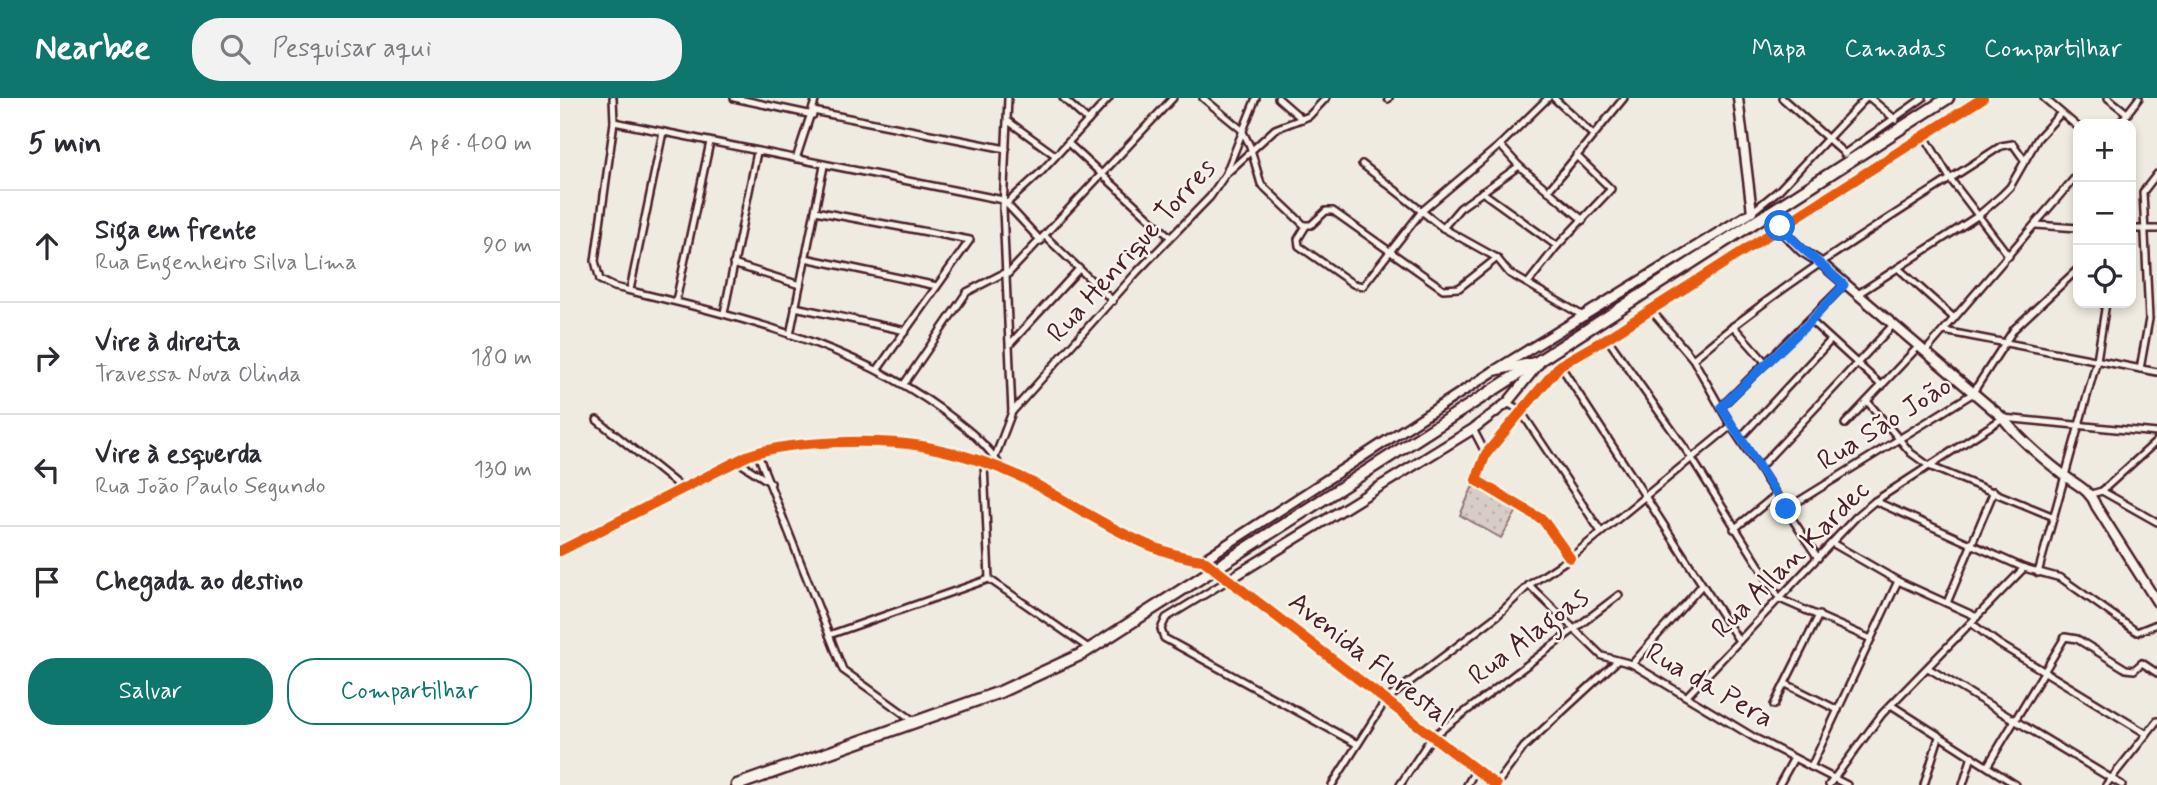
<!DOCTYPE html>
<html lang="pt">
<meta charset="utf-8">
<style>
body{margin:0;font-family:Mynerve,sans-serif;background:#f2f2f3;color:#2b2b33}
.controls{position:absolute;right:21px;top:21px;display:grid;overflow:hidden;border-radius:14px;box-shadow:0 4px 10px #0003}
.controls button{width:63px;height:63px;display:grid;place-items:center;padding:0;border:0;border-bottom:2px solid #e1e1e2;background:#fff;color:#2b2b33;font:35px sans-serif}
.stop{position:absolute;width:21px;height:21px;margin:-16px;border:5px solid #1a73e8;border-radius:50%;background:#fff}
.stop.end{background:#1a73e8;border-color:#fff;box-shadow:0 2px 7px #0008}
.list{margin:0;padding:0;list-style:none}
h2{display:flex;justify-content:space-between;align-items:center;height:91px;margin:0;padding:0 28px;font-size:30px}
h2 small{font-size:23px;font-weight:400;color:#7c7c81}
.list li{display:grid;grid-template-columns:46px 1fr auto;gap:21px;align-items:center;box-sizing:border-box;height:112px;padding:0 28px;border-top:2px solid #e1e1e2}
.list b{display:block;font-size:26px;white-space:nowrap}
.list p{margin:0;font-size:23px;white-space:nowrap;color:#7c7c81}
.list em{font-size:23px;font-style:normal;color:#7c7c81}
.actions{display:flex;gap:14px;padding:21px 28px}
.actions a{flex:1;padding:16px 0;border:2px solid #0f766e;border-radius:28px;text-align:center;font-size:24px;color:#0f766e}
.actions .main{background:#0f766e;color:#fff}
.icon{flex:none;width:38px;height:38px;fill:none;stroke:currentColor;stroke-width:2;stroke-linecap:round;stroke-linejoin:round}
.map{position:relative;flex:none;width:1597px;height:687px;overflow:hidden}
header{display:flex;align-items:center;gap:42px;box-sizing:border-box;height:98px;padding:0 35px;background:#0f766e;color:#fff}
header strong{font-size:33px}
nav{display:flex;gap:38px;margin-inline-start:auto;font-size:24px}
.search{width:490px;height:63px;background:#f2f2f3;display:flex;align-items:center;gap:18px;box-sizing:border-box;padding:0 24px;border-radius:28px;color:#7c7c81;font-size:26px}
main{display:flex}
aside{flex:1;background:#fff}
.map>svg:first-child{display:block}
</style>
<header>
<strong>Nearbee</strong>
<div class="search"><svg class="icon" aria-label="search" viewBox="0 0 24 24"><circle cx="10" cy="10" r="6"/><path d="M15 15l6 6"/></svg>Pesquisar aqui</div>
<nav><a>Mapa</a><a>Camadas</a><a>Compartilhar</a></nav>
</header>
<main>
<aside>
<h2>5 min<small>A pé · 400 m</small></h2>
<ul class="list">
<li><svg class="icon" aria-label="ahead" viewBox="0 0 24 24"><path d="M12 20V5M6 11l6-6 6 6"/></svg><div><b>Siga em frente</b><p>Rua Engenheiro Silva Lima</p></div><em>90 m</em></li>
<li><svg class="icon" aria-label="right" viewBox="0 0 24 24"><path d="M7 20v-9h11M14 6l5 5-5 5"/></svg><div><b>Vire à direita</b><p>Travessa Nova Olinda</p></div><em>180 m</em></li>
<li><svg class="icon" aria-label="left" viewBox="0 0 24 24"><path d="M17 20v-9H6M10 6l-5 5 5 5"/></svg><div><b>Vire à esquerda</b><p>Rua João Paulo Segundo</p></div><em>130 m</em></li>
<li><svg class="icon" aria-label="arrive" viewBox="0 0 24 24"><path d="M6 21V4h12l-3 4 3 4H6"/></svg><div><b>Chegada ao destino</b></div></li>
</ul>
<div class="actions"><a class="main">Salvar</a><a>Compartilhar</a></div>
</aside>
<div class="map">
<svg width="1597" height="687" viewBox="0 0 1597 687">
<defs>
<pattern id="park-dots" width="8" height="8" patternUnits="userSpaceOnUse" patternTransform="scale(1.75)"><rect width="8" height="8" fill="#d8cdc6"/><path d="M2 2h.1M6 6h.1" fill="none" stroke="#bbb0aa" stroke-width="1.8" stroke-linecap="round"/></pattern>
</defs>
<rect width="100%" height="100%" fill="#f0ebe0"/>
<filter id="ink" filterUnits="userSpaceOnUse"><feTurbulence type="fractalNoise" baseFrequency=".0143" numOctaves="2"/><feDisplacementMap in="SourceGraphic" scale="14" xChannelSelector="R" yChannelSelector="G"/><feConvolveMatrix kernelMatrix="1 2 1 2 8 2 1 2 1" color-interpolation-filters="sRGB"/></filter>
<g filter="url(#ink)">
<path fill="url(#park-dots)" stroke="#917678" stroke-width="2" d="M916,388l42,23 -17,29 -41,-23 12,-27z"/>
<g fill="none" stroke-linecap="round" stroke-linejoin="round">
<g stroke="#4a1f2b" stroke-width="10">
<g id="street">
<path d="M53,0l1,24 -19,139 5,19 14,7c114,27 232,53 328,123 23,17 46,34 60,59"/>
<path d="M174,0l79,17"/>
<path d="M448,0l-5,111 9,203"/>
<path d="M503,0l25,23"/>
<path d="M643,0l39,32 8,16 11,38 43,41h7l15,-14h7l110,78 16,-1 38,-30"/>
<path d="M718,0l24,21"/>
<path d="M994,0l38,36"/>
<path d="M1222,0l63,56"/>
<path d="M1310,0l26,22"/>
<path d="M1484,0l34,29"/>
<path d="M1548,0l20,16"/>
<path d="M828,1l1,-1"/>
<path d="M253,13l193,38"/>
<path d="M448,23l47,34"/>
<path d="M54,24l389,78 38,41"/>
<path d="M1559,26l20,-26"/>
<path d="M1364,37l27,45 58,76"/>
<path d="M508,45l102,94"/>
<path d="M940,47l19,21 64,54"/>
<path d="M1284,56l79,-56"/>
<path d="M236,61l20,-61"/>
<path d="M802,66l81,64 54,30 12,15 76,44"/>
<path d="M666,75l30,-75"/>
<path d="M988,93l76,-93"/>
<path d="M922,94l75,54"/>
<path d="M446,106l35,-32 68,-74"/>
<path d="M255,113l155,29 -92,129"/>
<path d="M1192,114l27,-22 87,-92"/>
<path d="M1476,127l42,3"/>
<path d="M746,128l-8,13 1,7 54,38 10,2 59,-75 78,-66 48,-47"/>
<path d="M883,130l17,-20 59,-42"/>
<path d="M1571,131h26"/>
<path d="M486,139l67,64"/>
<path d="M245,160l132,28"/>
<path d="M173,166l67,21"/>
<path d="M1338,170l56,50"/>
<path d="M446,178l167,-178"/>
<path d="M968,185l29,-37 54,-57 -35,-34"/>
<path d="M70,192l33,-158"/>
<path d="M1298,196l121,-79 22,-19 9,-9 28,-49 23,-25"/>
<path d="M116,203l34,-159"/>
<path d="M235,209l111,24"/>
<path d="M1091,212l42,49 38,67 87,132"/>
<path d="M164,215l33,-161"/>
<path d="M1251,223l71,65"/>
<path d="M1173,228l33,37"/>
<path d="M1384,233l213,41"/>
<path d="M230,237l34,-169"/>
<path d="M1047,240l84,119 89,142 91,40"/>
<path d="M450,246l68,-74"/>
<path d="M1365,254l153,-178"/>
<path d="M1133,261c95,-81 204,-145 308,-213l12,-2 12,17"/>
<path d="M1000,267l179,276"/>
<path d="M1580,271l9,-50 -6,-127 14,-18"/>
<path d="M344,286l63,-92 39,-20"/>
<path d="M1307,303l44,52 18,13 125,51"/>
<path d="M947,305l13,7 81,122"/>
<path d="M1161,309l123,-122"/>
<path d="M37,322l86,69"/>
<path d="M1285,326l73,-77"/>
<path d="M913,331l13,25"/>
<path d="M1180,340l91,-98"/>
<path d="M197,354l86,218 71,51"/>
<path d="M435,359l17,-45 125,-140 73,-75 15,-22 50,-46 34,-13 17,-18"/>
<path d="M177,363l34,22"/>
<path d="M424,366l5,115"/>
<path d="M1199,370l134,-143"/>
<path d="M1542,393l55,31"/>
<path d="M1531,396l11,-3 55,-50"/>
<path d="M1315,403l149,67 37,10 76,54 20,-8"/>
<path d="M1226,411l186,-115 42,-65 64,-60"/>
<path d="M1174,431l42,-34"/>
<path d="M1272,445l66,38 79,36"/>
<path d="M0,453l187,-95c40,-16 132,-17 175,-10 37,7 78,20 111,37 51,27 112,71 170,77l293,225"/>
<path d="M1010,460l-27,-38 -67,-40 10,-26 74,-89 47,-27 376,-240"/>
<path d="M1478,475l59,-213 9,-57"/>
<path d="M429,481l101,70"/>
<path d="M670,481l-64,39 -5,11 3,9 193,106"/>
<path d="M969,487l73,71 30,8 123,74 92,47"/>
<path d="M1387,505l47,-112"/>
<path d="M1411,525l28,21 148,90"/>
<path d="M269,537l160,-56"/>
<path d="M1072,566l70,-79"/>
<path d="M1368,570l194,117"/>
<path d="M1226,586l52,26"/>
<path d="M1127,598l169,-179 19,-16 128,-83 154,15"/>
<path d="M1214,607l45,-90"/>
<path d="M1331,607l125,80"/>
<path d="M1428,667l77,-128 12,2 49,30 8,1 8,-7 15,10"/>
<path d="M1251,669l87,-186"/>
<path d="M772,687l54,-85 112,-85 31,-30 41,-27 161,-132"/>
<path d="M840,687l31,-47 188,-143"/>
<path d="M907,687l8,-14"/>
<path d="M936,687l28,-38 92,-85"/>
<path d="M1219,687l15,-27"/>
<path d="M1269,687l53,-71 142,-146"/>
<path d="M1364,687l15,-48"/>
<path d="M1403,687l9,-29"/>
<path d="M1546,687l51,-64"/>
</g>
</g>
<g stroke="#4a1f2b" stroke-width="13">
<g id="secondary">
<path d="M1207,118l35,35 19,12 182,155c16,21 40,41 62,58 13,10 25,14 31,30l61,96"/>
<path d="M934,273l258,-159 -14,-114"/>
<path d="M643,462l291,-189 41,-9"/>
<path d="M670,481l243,-150 34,-26 34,-42"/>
</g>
</g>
<g stroke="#4a1f2b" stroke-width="15">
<path id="highway" d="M177,687l263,-93 82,-38 866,-556"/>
</g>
<use href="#street" stroke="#f7f3e8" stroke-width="5"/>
<use href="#secondary" stroke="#f7f3e8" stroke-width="8"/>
<use href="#highway" stroke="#f7f3e8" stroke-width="10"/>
<g stroke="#f7f3e8" stroke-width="15">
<g id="cycleway">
<path d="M0,453l187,-95c40,-16 132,-17 175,-10 37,7 78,20 111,37 51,27 112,71 170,77l293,225"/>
<path d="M1010,460l-27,-38 -67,-40 10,-26 74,-89 47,-27 376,-240"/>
</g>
</g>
<use href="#cycleway" stroke="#e8590c" stroke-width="10"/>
</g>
</g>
<g fill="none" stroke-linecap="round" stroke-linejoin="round" filter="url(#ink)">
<path stroke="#1a73e8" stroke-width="9" d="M1220,128c19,22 42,38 64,59l-33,36 -90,86 65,102"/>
</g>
<g text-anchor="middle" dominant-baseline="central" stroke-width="5" stroke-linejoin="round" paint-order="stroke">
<g font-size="28" fill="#4a1f2b" stroke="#f7f3e8">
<text transform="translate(572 153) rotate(-48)">Rua Henrique Torres</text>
<text transform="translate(1325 326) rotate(-32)">Rua São João</text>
<text transform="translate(1231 462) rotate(-45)">Rua Allan Kardec</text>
<text transform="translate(969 539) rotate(-37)">Rua Alagoas</text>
<text transform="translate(810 562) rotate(38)">Avenida Florestal</text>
<text transform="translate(1149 588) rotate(30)">Rua da Pera</text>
</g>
</g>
</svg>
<div class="controls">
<button>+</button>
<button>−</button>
<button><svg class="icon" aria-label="locate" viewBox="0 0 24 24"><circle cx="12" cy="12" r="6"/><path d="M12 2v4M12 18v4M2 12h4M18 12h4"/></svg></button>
</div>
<div class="stop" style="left:1220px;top:128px"></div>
<div class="stop end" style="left:1226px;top:411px"></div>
</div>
</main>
